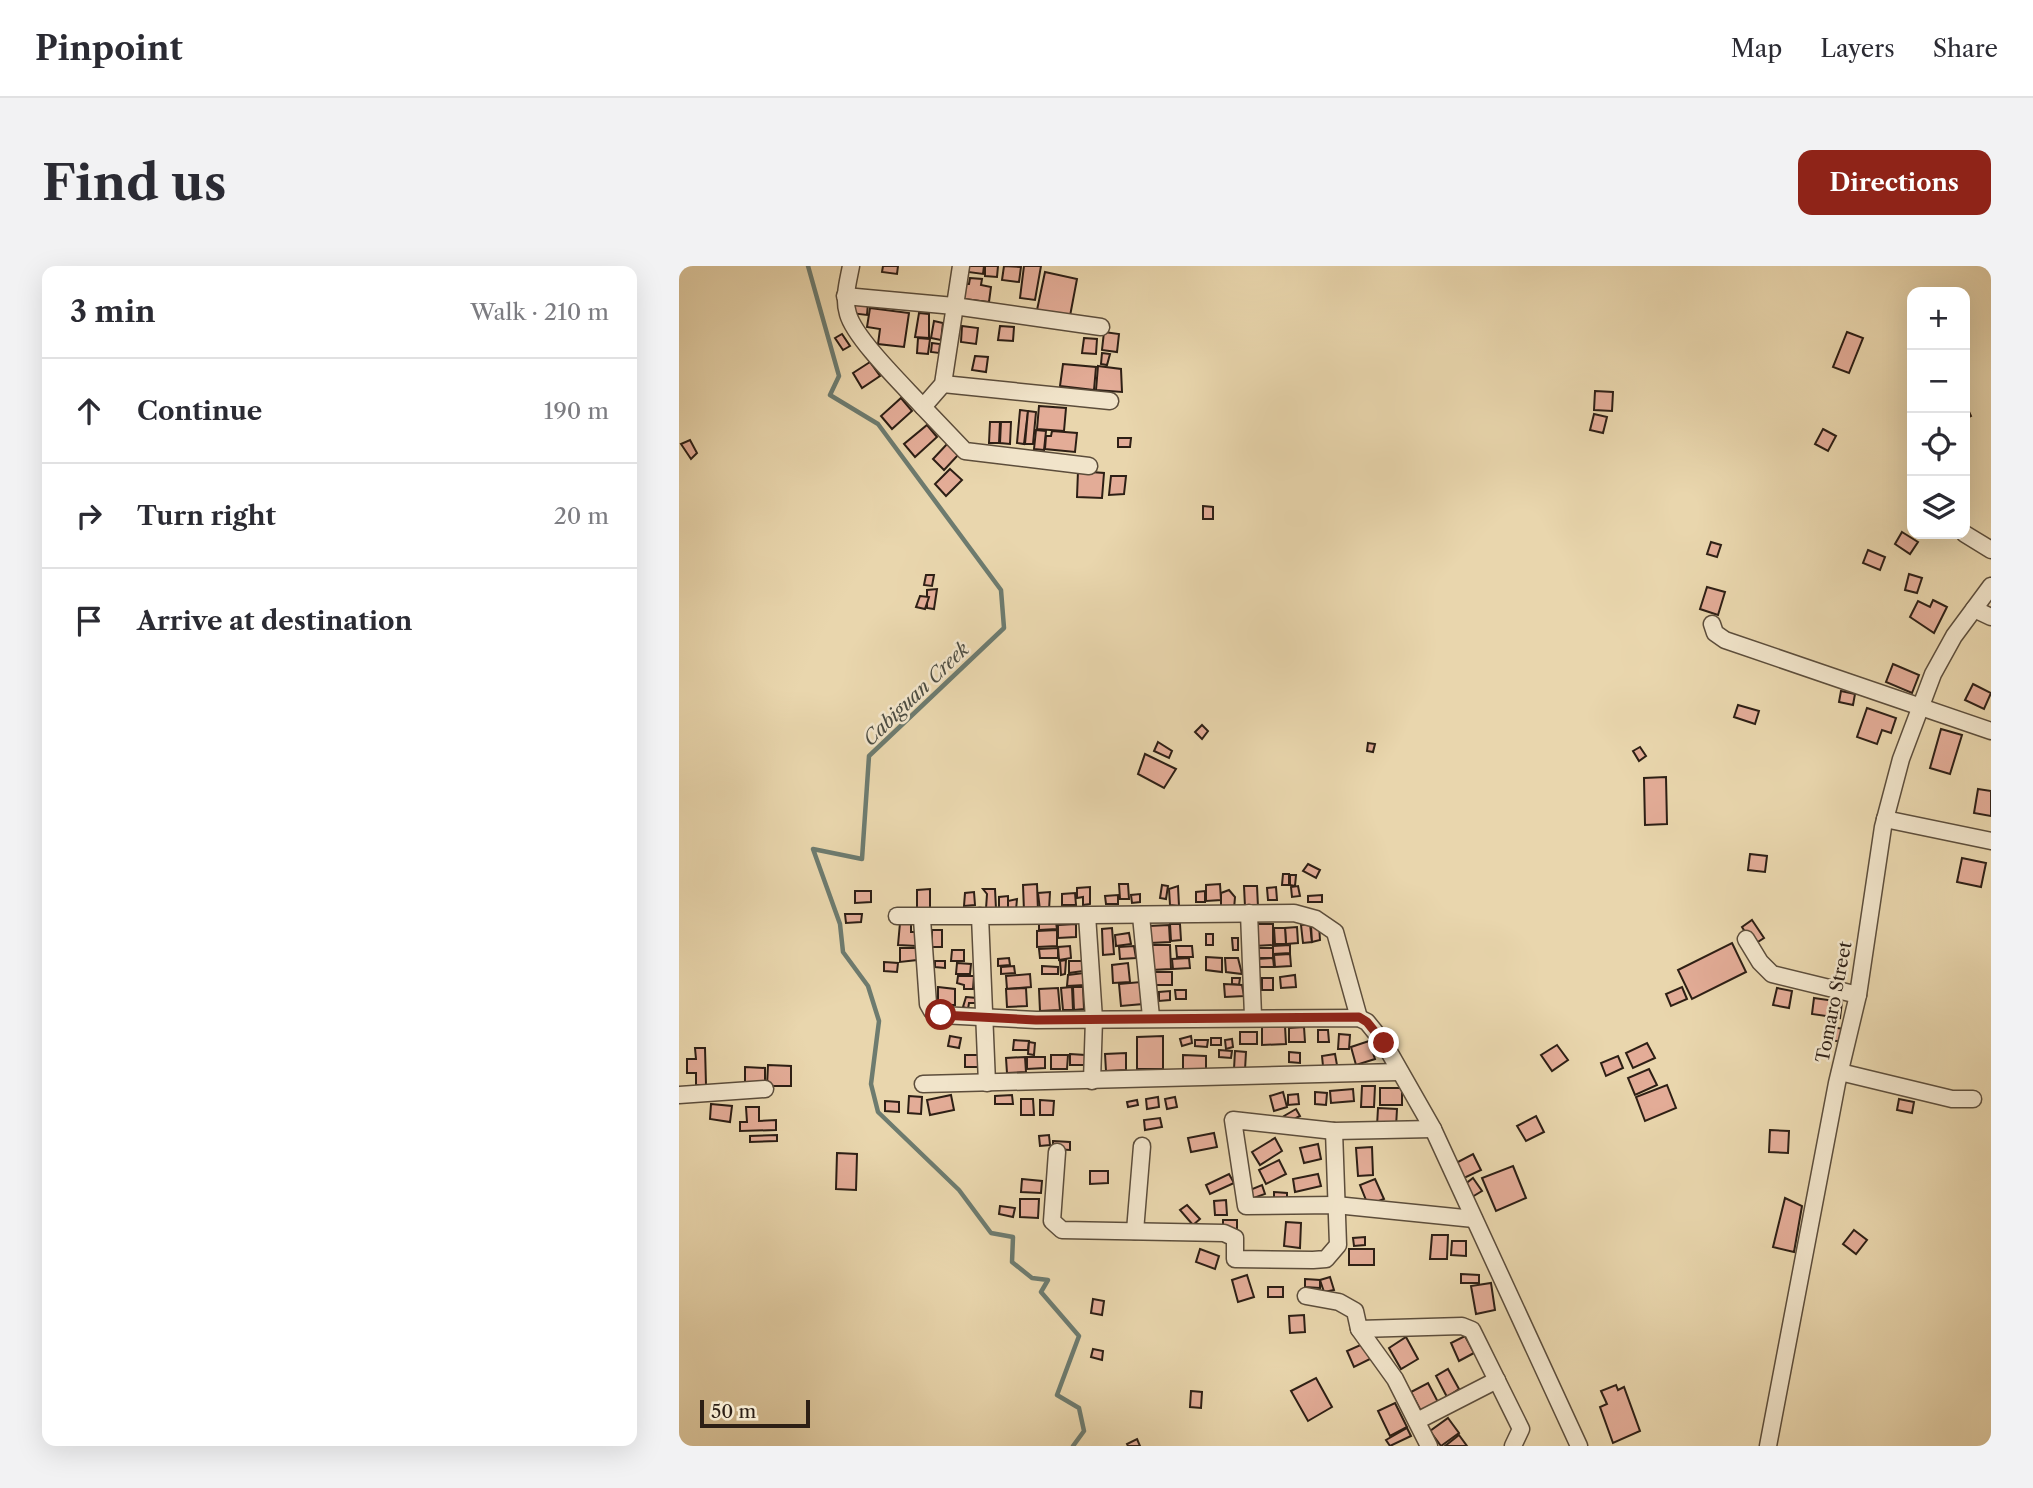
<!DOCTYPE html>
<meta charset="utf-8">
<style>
body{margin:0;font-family:"Libre Caslon Text",serif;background:#f2f2f3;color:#2b2b33}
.controls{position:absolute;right:21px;top:21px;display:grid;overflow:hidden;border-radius:14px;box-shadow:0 7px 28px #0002}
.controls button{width:63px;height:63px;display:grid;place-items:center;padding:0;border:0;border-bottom:2px solid #e1e1e2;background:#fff;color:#2b2b33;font:35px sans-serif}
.scale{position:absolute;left:21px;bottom:18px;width:110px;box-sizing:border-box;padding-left:7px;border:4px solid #2d1f15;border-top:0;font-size:19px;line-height:24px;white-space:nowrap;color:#2d1f15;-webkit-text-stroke:5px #f1e4ca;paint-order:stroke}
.stop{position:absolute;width:21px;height:21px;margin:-16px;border:5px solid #8f2418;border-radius:50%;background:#fff}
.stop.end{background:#8f2418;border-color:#fff;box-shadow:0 2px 7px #0008}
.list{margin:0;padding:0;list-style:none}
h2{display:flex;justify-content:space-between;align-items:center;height:91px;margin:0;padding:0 28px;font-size:30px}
h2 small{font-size:23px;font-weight:400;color:#7c7c81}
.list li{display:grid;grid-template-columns:46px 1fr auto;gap:21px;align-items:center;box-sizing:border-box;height:105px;padding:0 28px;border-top:2px solid #e1e1e2}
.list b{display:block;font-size:26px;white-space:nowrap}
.list em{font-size:23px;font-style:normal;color:#7c7c81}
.icon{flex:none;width:38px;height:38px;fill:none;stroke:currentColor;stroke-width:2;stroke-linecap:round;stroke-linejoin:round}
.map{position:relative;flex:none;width:1312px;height:1180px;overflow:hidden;border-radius:14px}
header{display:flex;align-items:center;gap:42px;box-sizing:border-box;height:98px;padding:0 35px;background:#fff;border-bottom:2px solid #e1e1e2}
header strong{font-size:33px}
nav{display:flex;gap:38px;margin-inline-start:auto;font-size:24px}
.intro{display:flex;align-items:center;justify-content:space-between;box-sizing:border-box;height:168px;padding:0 42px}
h1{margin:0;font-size:49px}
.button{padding:18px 32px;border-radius:14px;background:#8f2418;color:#fff;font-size:24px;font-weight:700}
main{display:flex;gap:42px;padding:0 42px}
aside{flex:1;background:#fff;border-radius:14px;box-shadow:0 7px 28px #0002}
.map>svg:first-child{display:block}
</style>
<header>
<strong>Pinpoint</strong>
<nav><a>Map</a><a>Layers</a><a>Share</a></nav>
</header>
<div class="intro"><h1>Find us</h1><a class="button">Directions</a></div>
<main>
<aside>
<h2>3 min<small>Walk · 210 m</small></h2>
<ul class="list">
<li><svg class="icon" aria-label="ahead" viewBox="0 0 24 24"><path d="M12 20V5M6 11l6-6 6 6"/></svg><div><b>Continue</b></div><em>190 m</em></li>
<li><svg class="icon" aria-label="right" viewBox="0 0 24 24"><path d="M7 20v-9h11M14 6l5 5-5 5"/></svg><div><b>Turn right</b></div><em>20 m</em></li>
<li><svg class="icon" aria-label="arrive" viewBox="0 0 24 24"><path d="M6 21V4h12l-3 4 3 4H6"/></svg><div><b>Arrive at destination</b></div></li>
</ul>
</aside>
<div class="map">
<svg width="1312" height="1180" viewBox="0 0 1312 1180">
<rect width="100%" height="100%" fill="#e9d6ad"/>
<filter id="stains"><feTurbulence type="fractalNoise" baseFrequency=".00286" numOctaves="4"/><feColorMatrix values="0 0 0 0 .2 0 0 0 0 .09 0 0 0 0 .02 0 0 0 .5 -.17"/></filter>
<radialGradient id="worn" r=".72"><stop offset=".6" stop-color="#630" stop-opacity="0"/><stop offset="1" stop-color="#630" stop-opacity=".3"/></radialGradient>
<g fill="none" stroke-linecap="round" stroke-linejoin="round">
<path stroke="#6d7b6f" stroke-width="4.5" d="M129,0l31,110 -9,19 48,29 123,166 3,38 -135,128 -7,103 -49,-10 27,75 3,28 25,34 11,35 -8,63 7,28 81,78 32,43 22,4 -1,25 20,16 16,2 -7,12 38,44 -22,59 22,13 5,23 -11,15"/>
</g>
<g fill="#e3ac97" stroke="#2d1f15" stroke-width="2">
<path d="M204,0h15l-1,8 -15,-2z"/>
<path d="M290,0h15l-1,8 -15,-2z"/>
<path d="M306,0h13l-1,11 -12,-1z"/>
<path d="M325,0l17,1 -2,15 -17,-2z"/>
<path d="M345,0h17l-6,34 -15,-2z"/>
<path d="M366,6l32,7 -7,37 -33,-6z"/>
<path d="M291,12l12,1 -1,6 10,2 -2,15 -25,-3 1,-15h4z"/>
<path d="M173,35l16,2 -1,12 -17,-2z"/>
<path d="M191,42l39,5 -5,34 -26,-3 2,-15 -13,-2z"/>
<path d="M240,47l10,1v24l-14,-1z"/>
<path d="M255,55l9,2 -2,17 -10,-2z"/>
<path d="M283,60l16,2 -2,16 -15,-2z"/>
<path d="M321,60l14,1 -1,14 -15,-1z"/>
<path d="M425,66l15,2 -2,18 -15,-2z"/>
<path d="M1168,66l16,6 -14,35 -16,-6z"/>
<path d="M163,68l8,12 -7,4 -8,-12z"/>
<path d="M239,72l12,1 -2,15 -11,-1z"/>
<path d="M405,72l13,1 -1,15 -14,-1z"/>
<path d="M253,77l8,1 -1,9 -8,-1z"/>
<path d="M423,87l8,1 -3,11 -6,-1z"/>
<path d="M296,90l13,1 -2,15 -14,-2z"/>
<path d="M191,96l10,14 -18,12 -9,-15z"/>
<path d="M384,98l33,3 -2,23 -34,-4z"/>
<path d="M419,100l23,3 1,23 -26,-2z"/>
<path d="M916,125l18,1 -1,19 -18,-1z"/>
<path d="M222,132l11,13 -20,18 -11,-13z"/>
<path d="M1287,139l5,11 -6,3v-13z"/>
<path d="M360,140l27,2 -2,23 -27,-2z"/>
<path d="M341,144l8,1 -4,33 -7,-1z"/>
<path d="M349,145l8,1 -3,32h-8z"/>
<path d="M915,148l13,3 -4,16 -13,-3z"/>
<path d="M311,156h10l-1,21h-10z"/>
<path d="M322,156h10l-1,22 -10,-1z"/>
<path d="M248,159l10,12 -22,20 -11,-13z"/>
<path d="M1144,163l13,7 -8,15 -13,-7z"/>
<path d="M357,164l10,1 -2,19 -10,-1z"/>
<path d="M373,165l25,2 -2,19 -30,-3 1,-13h5z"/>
<path d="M439,172h13l-1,9h-12z"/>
<path d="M11,174l7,13 -6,6 -10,-15z"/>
<path d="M269,177l11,11 -15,16 -11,-11z"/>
<path d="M271,203l12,11 -16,16 -11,-12z"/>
<path d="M399,205l26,2 -2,25 -25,-1z"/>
<path d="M432,210h15l-2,18 -15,1z"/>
<path d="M524,240l10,1v12h-10z"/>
<path d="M1223,266l16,10 -8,12 -15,-10z"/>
<path d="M1032,276l10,3 -4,12 -10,-3z"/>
<path d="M1189,284l17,7 -5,13 -17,-7z"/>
<path d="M1230,308l13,4 -5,15 -12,-3z"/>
<path d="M247,309h8l-2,11 -8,-1z"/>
<path d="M1028,321l18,5 -7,23 -18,-6z"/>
<path d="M258,323l-3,20 -7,-1v-18z"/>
<path d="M241,330l9,1 -4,12 -9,-2z"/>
<path d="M1254,334l14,7 -13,26 -24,-16 8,-16 12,6z"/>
<path d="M1214,398l26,11 -7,18 -26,-11z"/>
<path d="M1294,418l18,9 -7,16 -19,-9z"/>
<path d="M1162,425l14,3 -2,11 -14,-3z"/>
<path d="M1059,439l21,6 -4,13 -21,-7z"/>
<path d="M1188,442l29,10 -5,15 -9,-3 -5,14 -20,-7z"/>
<path d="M523,459l6,6 -6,8 -7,-7z"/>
<path d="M1262,463l21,6 -12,39 -20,-6z"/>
<path d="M479,476l14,9 -3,7 -15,-7z"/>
<path d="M689,477l7,1 -2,8 -6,-1z"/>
<path d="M961,481l6,9 -7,5 -6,-10z"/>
<path d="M466,488l31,15 -12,19 -26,-14z"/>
<path d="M987,511l1,47 -22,1 -1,-47z"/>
<path d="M1299,523l13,2v25l-17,-3z"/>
<path d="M1071,588l17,2 -2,16 -17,-2z"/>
<path d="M1283,592l24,5 -5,24 -24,-5z"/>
<path d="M629,598l12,6 -4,8 -13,-7z"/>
<path d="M604,608h6v11h-7z"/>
<path d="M611,609h6l-1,11 -5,-1z"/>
<path d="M358,618l1,27h-14l-1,-26z"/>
<path d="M440,618h9l1,15h-9z"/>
<path d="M541,618l1,16 -15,1v-16z"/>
<path d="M483,619l6,1 -2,13 -6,-1z"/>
<path d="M499,620l1,20 -9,-1 -1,-16z"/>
<path d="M565,620h13l1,21h-13z"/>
<path d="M619,620l2,10 -8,1 -1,-10z"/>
<path d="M411,621v17l-7,1v-8l-6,1v-10z"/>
<path d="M597,621l1,13h-9l-1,-12z"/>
<path d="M251,623v22h-13v-21z"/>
<path d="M304,623h12l1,20h-10l1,-15z"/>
<path d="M550,624l6,7 -1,12h-13v-16z"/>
<path d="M176,625h16v11l-16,1z"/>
<path d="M526,625v11h-9v-10z"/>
<path d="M295,626l1,13 -11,1 1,-13z"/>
<path d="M371,626l-1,18h-9l-2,-17z"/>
<path d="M396,627l1,12h-14v-11z"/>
<path d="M461,628v8l-8,1 -1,-8z"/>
<path d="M439,629v9h-12l-1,-8z"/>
<path d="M643,629v7h-14v-6z"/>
<path d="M329,630v14l-9,-1v-12z"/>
<path d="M338,633l-1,11h-8v-9z"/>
<path d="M166,648h17l-1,8 -15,1z"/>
<path d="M1073,654l12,18 -11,7 -11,-18z"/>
<path d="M360,656h17l1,7 -18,1z"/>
<path d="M221,657h11v9h7l-1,14 -19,-1z"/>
<path d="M397,658v13l-18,1v-13z"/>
<path d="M491,658h10l1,16 -10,1z"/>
<path d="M575,658h19v21l-19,1z"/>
<path d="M631,658l2,18 -9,1 -2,-18z"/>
<path d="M490,659l1,17 -20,1 -1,-17z"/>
<path d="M640,659l1,15 -8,2 -1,-16z"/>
<path d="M618,661l1,16 -12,1 -1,-16z"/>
<path d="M433,662l2,26 -11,1 -1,-26z"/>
<path d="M595,662h11l1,16h-11z"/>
<rect x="253" y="664" width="10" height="17"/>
<path d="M378,664v16l-20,1v-16z"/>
<path d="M450,667l2,11 -15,2 -1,-11z"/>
<rect x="527" y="668" width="7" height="11"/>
<path d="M553,672h6v12h-5z"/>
<path d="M1053,677l14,29 -54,27 -14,-29z"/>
<path d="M471,679h20l1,24 -20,1z"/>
<path d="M611,679v8l-17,1v-8z"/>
<path d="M391,680l1,12 -12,2 -1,-13z"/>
<path d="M455,680l2,12 -16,1 -1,-12z"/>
<path d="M497,680h16l1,11h-16z"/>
<path d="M221,682h17v12l-17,2z"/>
<path d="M379,682v10h-18l-1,-9z"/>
<rect x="577" y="682" width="17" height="10"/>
<path d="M273,684h12v11h-13z"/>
<path d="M611,688l1,12 -16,1 -1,-12z"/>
<path d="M527,691l16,1v14l-16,-2z"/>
<path d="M330,692l1,7 -12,1v-7z"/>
<path d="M510,692l1,10 -17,1 -1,-10z"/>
<path d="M546,692h13l4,16 -16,-2z"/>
<path d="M594,692l1,9h-18v-8z"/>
<path d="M387,694l-1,14 -4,1 -1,-14z"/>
<path d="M256,695h10v7l-10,-1z"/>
<path d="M390,695h13l1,10 -14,2z"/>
<path d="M205,696l14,1 -1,9 -13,-1z"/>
<path d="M278,697l14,1 -1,10h-14z"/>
<path d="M449,697l2,19 -17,1 -1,-18z"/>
<path d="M335,700l1,7 -14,1v-7z"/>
<path d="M363,700l16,1v7h-16z"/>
<rect x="476" y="706" width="17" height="13"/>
<path d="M405,707l1,12 -18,1 1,-11z"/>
<path d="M351,708l1,13 -24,2 -1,-13z"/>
<path d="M616,709l1,12 -15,1 -1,-11z"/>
<path d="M279,710h16l-1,13h-9v-4l-7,-2z"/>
<path d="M553,712h8l-1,7 -7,-1z"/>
<rect x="583" y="712" width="11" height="12"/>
<path d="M462,716l2,22 -22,2 -2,-22z"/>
<path d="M545,718l18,1 2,11 -19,1z"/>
<path d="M259,721l17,2v16h-17z"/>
<path d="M393,721l1,23h-10l-2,-22z"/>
<path d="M394,721h10l1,22 -10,1z"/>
<path d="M1003,721l5,12 -16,7 -5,-12z"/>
<path d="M347,722l1,18 -20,1 -1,-18z"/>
<path d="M379,722l2,22 -20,1 -1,-22z"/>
<path d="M1098,722l15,3 -3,17 -16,-3z"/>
<path d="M496,724h11v9h-10z"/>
<path d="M491,725v9l-11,1v-9z"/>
<path d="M287,731l11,1v5h-8l-1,6 -5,-2z"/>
<path d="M1135,732l28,4 -2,16 -28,-4z"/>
<path d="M606,760l1,18 -24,1v-18z"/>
<path d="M625,761l1,15h-16v-14z"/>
<path d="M1151,761l15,2 -1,13 -16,-2z"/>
<path d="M639,764h10l1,12h-11z"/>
<rect x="561" y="766" width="17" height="12"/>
<path d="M660,768l11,1 -1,14h-11z"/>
<path d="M271,770l11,2 -2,10 -11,-2z"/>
<path d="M484,770v33h-26v-32z"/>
<path d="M512,770l1,7 -10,3 -2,-7z"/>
<rect x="532" y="772" width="10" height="7"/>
<path d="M553,773l1,8 -7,2 -1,-9z"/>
<path d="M335,774l15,1 -1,9h-15z"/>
<path d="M516,774h13l-1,7 -12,-1z"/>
<path d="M690,775l6,18 -19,6 -5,-18z"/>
<path d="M350,776l6,1 -1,12 -6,-1z"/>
<path d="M968,777l8,15 -22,10 -7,-15z"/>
<path d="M878,779l11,15 -16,11 -11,-16z"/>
<path d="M16,782h10l1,37h-10v-12h-9v-14h9z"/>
<path d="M540,784l13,1 -1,7 -12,-1z"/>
<path d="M556,785l11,1 -1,18 -11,-1z"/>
<path d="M610,786l11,1v10l-11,-1z"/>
<path d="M447,787v17l-20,1 -1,-17z"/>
<path d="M391,788l15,1v10h-15z"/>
<path d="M656,788l2,11 -14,1 -1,-10z"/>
<rect x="286" y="789" width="14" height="12"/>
<path d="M372,789h17l-1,14h-16z"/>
<path d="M504,789l23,1v14h-23z"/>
<path d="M939,790l5,12 -17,8 -5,-13z"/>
<path d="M346,791l1,15 -19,1 -1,-15z"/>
<path d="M348,791h18v11l-18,1z"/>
<path d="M89,799l23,1v20h-24z"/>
<path d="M66,801l20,1v16h-20z"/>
<path d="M970,803l8,16 -22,10 -7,-17z"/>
<path d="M988,819l9,23 -31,13 -9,-24z"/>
<path d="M683,820h13l-1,21h-13z"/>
<rect x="701" y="822" width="22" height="17"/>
<path d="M674,823l1,12 -23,2 -1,-12z"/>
<path d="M604,826l4,15 -13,4 -4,-15z"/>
<path d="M636,826l12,1 -1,12 -11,-1z"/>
<path d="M619,828l1,10 -11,1v-10z"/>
<path d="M272,829l3,15 -24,5 -3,-15z"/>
<path d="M333,829l1,9h-18v-8z"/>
<path d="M230,830l13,1 -1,17 -13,-1z"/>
<path d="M479,831l1,10 -12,2 -1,-10z"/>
<path d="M496,831l2,10 -10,2 -2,-10z"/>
<path d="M342,833h12l1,16h-13z"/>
<path d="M1220,833l15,3 -2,11 -15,-3z"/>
<path d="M361,834l14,1 -1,14h-13z"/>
<path d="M458,834l1,5 -10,2 -1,-5z"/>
<path d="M206,835l14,1v10l-14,-1z"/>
<path d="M32,838l21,2 -2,16 -20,-3z"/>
<path d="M67,841h13v14l17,-1v10l-36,1v-9h7z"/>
<path d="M699,842l19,1 -1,18 -19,-1z"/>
<path d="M617,843l4,7 -12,6 -4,-6z"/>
<path d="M857,850l8,16 -18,9 -9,-15z"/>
<path d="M481,852l2,9 -17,3 -1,-10z"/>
<path d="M1091,864l19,1 -1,22 -19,-1z"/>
<path d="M535,867l3,14 -26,5 -3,-14z"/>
<path d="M98,869v6l-27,1v-6z"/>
<path d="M370,869l1,10 -10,1 -1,-10z"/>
<path d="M596,872l7,13 -22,14 -8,-13z"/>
<path d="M374,875l17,1v8l-17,-1z"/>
<path d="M639,878l3,15 -17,4 -4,-15z"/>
<path d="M693,881l1,28 -15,1 -2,-28z"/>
<path d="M158,887l20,1 -1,36 -20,-1z"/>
<path d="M794,888l8,16 -17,8 -8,-15z"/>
<path d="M600,894l7,14 -20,10 -7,-14z"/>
<path d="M834,900l13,32 -30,13 -14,-33z"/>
<path d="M411,905h18v12l-18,1z"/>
<path d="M550,908l5,9 -24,11 -4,-9z"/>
<path d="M639,908l3,12 -26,6 -2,-13z"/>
<path d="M794,912l9,13 -10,6 -8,-12z"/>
<path d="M343,913l20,2 -1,12 -20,-1z"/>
<path d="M696,913l9,20 -16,6 -8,-20z"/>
<path d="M583,919l3,9 -17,6 -3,-8z"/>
<path d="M595,926l13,1v8l-13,-1z"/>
<path d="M1106,932l17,8 -8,46 -21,-5z"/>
<path d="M341,933h19l-1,19 -18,-1z"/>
<path d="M547,934l1,15h-12l-1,-14z"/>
<path d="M508,939l13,14 -7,6 -13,-15z"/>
<path d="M321,940l15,2 -2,9 -14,-3z"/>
<path d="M544,954h14v9l-14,1z"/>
<path d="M607,956l15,1 -1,25 -16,-2z"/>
<path d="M1175,964l13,10 -11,14 -13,-10z"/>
<path d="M753,969h16l-1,24h-17z"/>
<path d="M686,971v8l-11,1 -1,-8z"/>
<path d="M773,975h14v15l-15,-1z"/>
<path d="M521,983l19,7 -4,13 -19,-7z"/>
<rect x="670" y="983" width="25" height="16"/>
<path d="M782,1008l18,1v8h-18z"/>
<path d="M568,1009l7,22 -16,5 -6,-22z"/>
<path d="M651,1011l4,13 -10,2 -4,-12z"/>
<path d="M626,1013l15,1v8l-15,-1z"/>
<path d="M812,1017l4,27 -19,4 -5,-28z"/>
<rect x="589" y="1021" width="15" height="10"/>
<path d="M414,1033l11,2 -2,14 -11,-2z"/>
<path d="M625,1049l1,17 -15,1 -1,-17z"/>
<path d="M786,1070l9,17 -15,8 -8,-18z"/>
<path d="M727,1071l12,22 -17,10 -12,-21z"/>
<path d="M686,1077l7,15 -18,9 -7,-16z"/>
<path d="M414,1083l10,2 -1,9 -11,-3z"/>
<path d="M769,1103l11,20 -12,8 -11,-21z"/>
<path d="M637,1112l16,29 -24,14 -17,-30z"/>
<path d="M749,1117l11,21 -17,9 -11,-21z"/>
<path d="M937,1119l2,5 6,-3 16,44 -27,12 -13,-36 7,-3 -6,-13z"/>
<path d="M512,1125l11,1 -1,16 -11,-1z"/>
<path d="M716,1137l12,24 -17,9 -12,-25z"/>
<path d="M769,1152l11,15 -18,13 -11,-15z"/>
<path d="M728,1162l4,8 -21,10 -4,-6z"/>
<path d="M780,1169l8,11h-22z"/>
<path d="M458,1173l3,7h-12l-1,-2z"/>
</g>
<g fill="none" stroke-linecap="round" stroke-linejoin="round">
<g stroke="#5c4d3b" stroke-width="19">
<g id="minor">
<path d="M172,0c-3,16 -8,32 -3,48 7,25 57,73 75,93l20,-23 18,-118"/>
<path d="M166,30l109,10 147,21"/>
<path d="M264,118l167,17"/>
<path d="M244,141l42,44 124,15"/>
<path d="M1286,268l26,16"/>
<path d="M1295,343l17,8"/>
<path d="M1033,358l3,9 10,7 266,91"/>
<path d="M1206,553l106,22"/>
<path d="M570,647l4,103"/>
<path d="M408,649l7,104 -2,62"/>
<path d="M218,650h83"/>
<path d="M462,650l10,101"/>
<path d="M243,653l6,85 4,7 9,4 95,5 323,-2 8,4 17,21 49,86 146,317"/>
<path d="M1067,673l14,23 12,12 86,21"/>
<path d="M1161,806l112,27h21"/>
<path d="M308,817l-7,-167 314,-3 22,6 19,13 24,86"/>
<path d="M244,818l475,-12"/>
<path d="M0,829l86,-6"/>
<path d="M754,863l-99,2 -101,-11 13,86 90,-1 138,14"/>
<path d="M378,886l-5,69 10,9 162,3 11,5v21l78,1 13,-1 12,-14 -4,-114"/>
<path d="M456,965l7,-85"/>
<path d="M627,1030l33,6 16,9 4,18 36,50 34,67"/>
<path d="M680,1063l103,-3 10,4 49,99 -8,17"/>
<path d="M738,1155l80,-41"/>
<path d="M1089,1180l69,-363 21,-88 25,-168 18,-68 32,-85 21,-38 37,-50"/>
</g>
</g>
<use href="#minor" stroke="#f1e4ca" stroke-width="16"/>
</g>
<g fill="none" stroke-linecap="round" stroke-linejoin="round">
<path stroke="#8f2418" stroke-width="9" d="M262,749l95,5 323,-3 8,5 17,21"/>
</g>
<g text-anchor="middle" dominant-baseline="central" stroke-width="5" stroke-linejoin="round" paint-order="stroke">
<g font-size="18" fill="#2d1f15" stroke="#f1e4ca">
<text transform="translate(1155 736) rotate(-79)">Tomaro Street</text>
</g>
<g font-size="19" font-style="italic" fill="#4d4d42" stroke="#f1e4ca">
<text transform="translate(237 428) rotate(-44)">Cabiguan Creek</text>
</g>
</g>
<rect width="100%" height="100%" filter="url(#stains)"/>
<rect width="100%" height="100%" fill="url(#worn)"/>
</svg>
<div class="controls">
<button>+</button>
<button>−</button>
<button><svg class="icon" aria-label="locate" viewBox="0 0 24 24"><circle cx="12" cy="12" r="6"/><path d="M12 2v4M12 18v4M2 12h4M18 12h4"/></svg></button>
<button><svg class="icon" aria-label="layers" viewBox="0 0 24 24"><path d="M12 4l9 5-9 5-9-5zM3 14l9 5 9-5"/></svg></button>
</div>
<div class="scale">50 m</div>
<div class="stop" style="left:262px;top:749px"></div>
<div class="stop end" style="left:705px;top:777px"></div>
</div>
</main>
